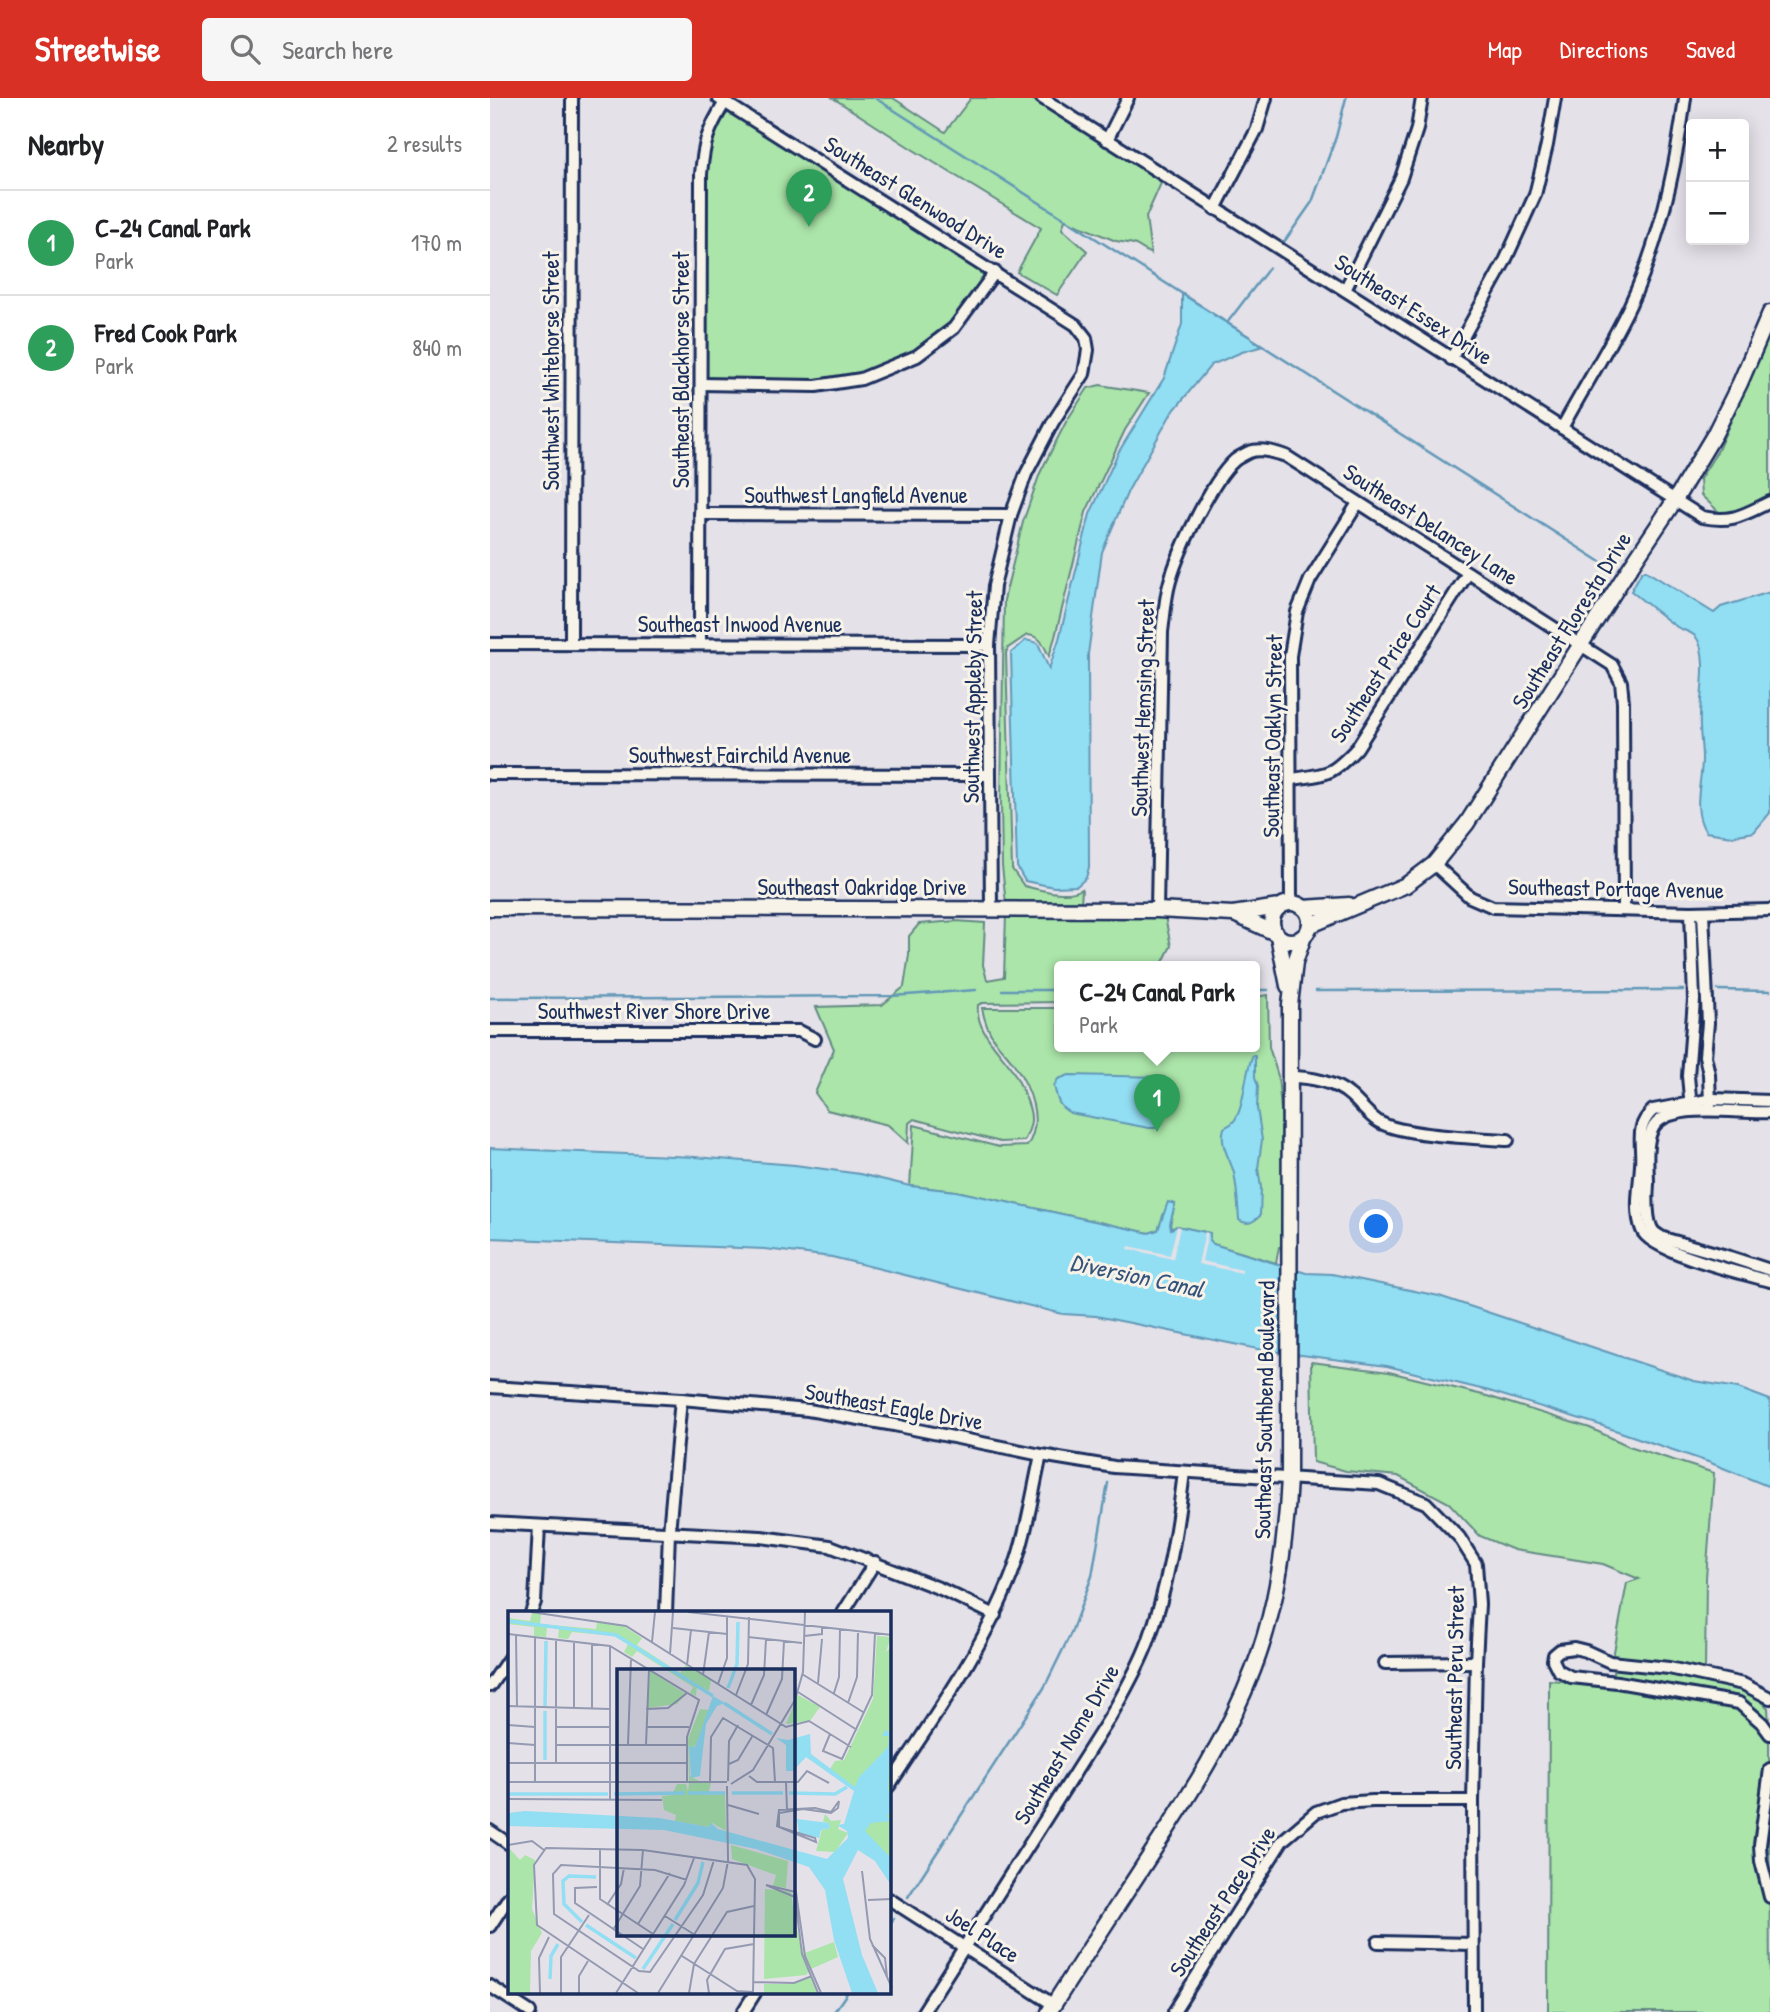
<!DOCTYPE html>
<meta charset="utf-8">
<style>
body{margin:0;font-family:"Patrick Hand",sans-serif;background:#f6f6f6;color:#202124}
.controls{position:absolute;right:21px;top:21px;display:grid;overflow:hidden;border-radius:7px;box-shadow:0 4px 18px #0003}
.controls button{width:63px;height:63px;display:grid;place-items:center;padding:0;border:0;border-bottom:2px solid #e0e0e0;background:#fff;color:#202124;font:35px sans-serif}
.you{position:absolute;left:887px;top:1129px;width:24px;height:24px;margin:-18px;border:5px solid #fff;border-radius:50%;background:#1a73e8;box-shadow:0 0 0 10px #1a73e833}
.badge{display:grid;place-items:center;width:46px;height:46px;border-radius:50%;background:#d93025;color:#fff;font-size:23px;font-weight:700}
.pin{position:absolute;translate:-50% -58px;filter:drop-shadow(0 2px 4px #0008)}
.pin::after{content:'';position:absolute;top:37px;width:24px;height:21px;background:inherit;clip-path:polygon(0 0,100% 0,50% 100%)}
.popup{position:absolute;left:564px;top:863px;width:206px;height:91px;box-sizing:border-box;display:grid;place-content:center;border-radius:7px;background:#fff;filter:drop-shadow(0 2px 5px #0005);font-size:23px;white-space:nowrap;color:#757577}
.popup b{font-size:26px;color:#202124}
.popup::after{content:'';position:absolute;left:50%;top:100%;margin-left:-14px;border:14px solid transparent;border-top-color:#fff}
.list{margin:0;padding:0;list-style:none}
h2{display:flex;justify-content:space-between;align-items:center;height:91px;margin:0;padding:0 28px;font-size:30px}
h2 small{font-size:23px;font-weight:400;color:#757577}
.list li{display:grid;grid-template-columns:46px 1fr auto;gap:21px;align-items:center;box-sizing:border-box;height:105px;padding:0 28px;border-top:2px solid #e0e0e0}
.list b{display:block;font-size:26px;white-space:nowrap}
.list p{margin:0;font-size:23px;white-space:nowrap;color:#757577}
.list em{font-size:23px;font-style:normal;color:#757577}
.icon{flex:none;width:38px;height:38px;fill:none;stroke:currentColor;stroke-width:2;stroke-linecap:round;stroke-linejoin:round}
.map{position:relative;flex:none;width:1280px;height:1914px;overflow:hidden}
header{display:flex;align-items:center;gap:42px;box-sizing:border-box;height:98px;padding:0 35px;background:#d93025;color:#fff}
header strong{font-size:33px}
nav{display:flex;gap:38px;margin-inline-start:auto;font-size:24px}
.search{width:490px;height:63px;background:#f6f6f6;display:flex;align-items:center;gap:18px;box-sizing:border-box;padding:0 24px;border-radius:7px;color:#757577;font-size:26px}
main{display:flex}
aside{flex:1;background:#fff}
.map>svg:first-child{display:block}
</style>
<header>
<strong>Streetwise</strong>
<div class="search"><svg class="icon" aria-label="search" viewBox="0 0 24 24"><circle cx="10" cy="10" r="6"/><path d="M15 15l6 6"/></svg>Search here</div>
<nav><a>Map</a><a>Directions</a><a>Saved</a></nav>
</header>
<main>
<aside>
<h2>Nearby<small>2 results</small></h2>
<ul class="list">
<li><span class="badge" style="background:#2e9e5b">1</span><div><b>C-24 Canal Park</b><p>Park</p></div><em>170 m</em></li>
<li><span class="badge" style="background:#2e9e5b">2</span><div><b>Fred Cook Park</b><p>Park</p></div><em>840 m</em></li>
</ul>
</aside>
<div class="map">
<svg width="1280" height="1914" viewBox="0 0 1280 1914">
<rect width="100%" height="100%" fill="#e4e1e8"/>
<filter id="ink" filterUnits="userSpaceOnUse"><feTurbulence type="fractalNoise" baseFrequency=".0143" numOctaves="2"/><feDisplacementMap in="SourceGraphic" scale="14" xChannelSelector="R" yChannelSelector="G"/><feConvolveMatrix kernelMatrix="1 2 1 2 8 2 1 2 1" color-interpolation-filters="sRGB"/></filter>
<g filter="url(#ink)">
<g fill="#abe5a9" stroke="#638a84" stroke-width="2">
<path d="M343,0h60l52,34 26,-34h59l132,83 -16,36 5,37 -17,-10 -18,-3 -51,-21 -3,9 25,22 -30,44 -40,-23 24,-44 -129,-79z"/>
<path d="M239,14l22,10 237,155 -40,50 -30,25 -50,21 -52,9h-112l2,-204c4,-23 3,-50 23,-66z"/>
<path d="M1280,234v162c-12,12 -32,18 -48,21l-21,-20 -1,-16 18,-29z"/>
<path d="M610,287l49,8 -24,37 -39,82 -31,125 -6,19c-6,-12 -8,-20 -22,-21l-19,13 -2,5 6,216 12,17c17,4 43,12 58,3l-1,15h-75l-4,-38 -1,-65 3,-201 19,-78 17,-49 26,-51 22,-34z"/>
<path d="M516,817l159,2 6,29 -10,20h-102v36l-77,1 -4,2c-3,25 20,44 33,63 7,11 21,39 20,52 0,6 -4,15 -7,21l-24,1 -86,-23 -5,4 -1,20 -20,-18 -61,-15 -12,-17 19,-44 -18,-42 66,-2 22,-18 5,-32v-19l10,-12 37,-3 29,2 -2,42 4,15 17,-3z"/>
<path d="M778,897l1,52 9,29 3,34 2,137h-4l-3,16 -63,-19 -3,-4v-7l-33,-7 -6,3 -1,-5 5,-20 -7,-1 -10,27 -9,3 -193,-42 -46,-5 4,-61 85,22 28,-1c17,-25 3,-59 -13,-82 -6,-9 -14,-16 -20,-25 -7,-10 -10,-20 -12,-31h77v38h196v-49z"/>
<path d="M821,1264l78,10 98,24 103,32 39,18 85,27 -8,105 -1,92 -36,-8 -56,-5 14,-74 12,-4 -36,-15 -89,-14 -34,-14 -31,-33 -51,-27 -52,-5 -33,-9z"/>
<path d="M1124,1570l54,5 74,16 14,6 12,13 1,17 -6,2 2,10 4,-1 1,276h-222l1,-332 51,4 10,3z"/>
</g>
<g fill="#92def3" stroke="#6298b7" stroke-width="2">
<path d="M692,196l82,52 -22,6 -31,13 -40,49 -43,77 -26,61 -14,102 1,213 -3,11 -9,8 -23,1 -29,-6 -8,-14 -6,-214 15,-13 12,3 11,26 10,-30 31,-125 28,-61 46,-75 18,-54z"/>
<path d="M1152,473h4l68,42 7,-6 49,-15v221l-16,19 -22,4 -26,-4c-15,-22 -4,-49 -4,-73 0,-15 -3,-29 -2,-43 0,-20 9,-62 -4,-79 -5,-6 -13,-6 -19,-10 -16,-11 -31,-24 -46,-36z"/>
<path d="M763,957l2,1v21l3,9 -1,22 5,32 -4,28 3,19 -1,29c-7,6 -12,10 -21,4 -1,-16 -2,-32 -5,-47 -4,-15 -15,-28 -10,-45 3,-2 7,-3 9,-6 12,-12 11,-50 20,-67z"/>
<path d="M579,977l95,2 4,9 -11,40 -2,2h-6l-79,-15c-13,-8 -12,-13 -16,-27l4,-7z"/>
<path d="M0,1050l205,9 100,8 65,9 50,12 46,5 193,42 9,-3 10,-28 7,2 -5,20 1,5 6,-3 33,7v7l3,4 93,29 26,1 107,22 255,85 44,7 32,12v87l-59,-24 -114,-39 -108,-33 -102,-25 -124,-16 -167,-34 -33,-2 -231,-57 -67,-8 -275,-11z"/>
</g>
<g fill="#e4e1e8">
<path d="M687,1128l3,1 -7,32 -45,-10 1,-3 41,9z"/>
<path d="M715,1134l3,1 -6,28 40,9v3l-44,-9z"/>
</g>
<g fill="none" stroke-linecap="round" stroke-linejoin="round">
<g stroke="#6298b7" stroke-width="2.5">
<path d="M385,0l325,207"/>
<path d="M794,144l28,-40 24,-65 10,-39"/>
<path d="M724,217l36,22"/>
<path d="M737,225l42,-55"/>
<path d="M765,243l357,228"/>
<path d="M512,892h57"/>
<path d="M765,892h13"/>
<path d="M1228,892l52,1"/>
<path d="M826,893l367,-1"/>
<path d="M0,900l402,-2 84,-6"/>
<path d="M418,1799l136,-209 27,-55 21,-57 16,-93"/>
<path d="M399,1827l5,-7"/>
<path d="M344,1914l13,-19"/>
</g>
<g stroke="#1b2f5e" stroke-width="16">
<g id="minor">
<path d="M228,0l358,227 10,13 2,12 -4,24 -31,48 -27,52 -15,41 -17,71 -5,59 2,264"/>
<path d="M552,0l660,419c31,6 41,-2 68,-15"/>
<path d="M617,42l21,-42"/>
<path d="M725,111l42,-80 9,-31"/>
<path d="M855,192l56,-112 16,-49 5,-31"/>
<path d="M961,261l54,-98 30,-66 12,-50 8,-47"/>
<path d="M211,286l115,2 45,-7 56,-23 37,-28 41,-56"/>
<path d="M1072,330c22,-41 48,-81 68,-123 29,-62 46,-138 55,-207"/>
<path d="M210,416l311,1"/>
<path d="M0,546l499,1"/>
<path d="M81,546l1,-546"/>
<path d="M210,546l1,-470c3,-33 7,-44 24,-72"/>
<path d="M0,676l499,1"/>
<path d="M802,681c36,-5 39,-3 65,-31l111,-175"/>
<path d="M944,766l36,33 23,10 198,5 79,-2"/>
<path d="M801,805l-1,-247 7,-44 13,-32 48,-77"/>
<path d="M667,812l5,-278c2,-15 3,-29 6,-43 7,-32 43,-108 67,-129 4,-3 10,-6 14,-8 12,-4 25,0 37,4l326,209 9,17 2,20 1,207"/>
<path d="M1213,814l5,111 -3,33 4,18 1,30"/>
<path d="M0,933h309l16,8"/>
<path d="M800,979c20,0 46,5 61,19 9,8 18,20 28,26 25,14 98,16 129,18"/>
<path d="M1280,1003l-57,-2 -60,11c-19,18 -10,32 -12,55 -1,20 -7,45 1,65 8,22 103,44 128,51"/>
<path d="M1201,1010l-3,-32 6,-76 -3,-88"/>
<path d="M1280,1014c-28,3 -105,-13 -118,18 -7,15 -4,37 -4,54 -1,11 -2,39 6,48 2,2 6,4 9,6l67,19 40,13"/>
<path d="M0,1289l191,12 127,11 86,15 147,30 73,12 265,17 47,19 33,34 17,27 3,40 -3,58 -3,139 1,211"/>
<path d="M0,1425l271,14 69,9 111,43 54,26"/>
<path d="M41,1515l4,-11 4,-76"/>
<path d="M176,1515l3,-81 12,-133"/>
<path d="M353,1515l32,-51"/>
<path d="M895,1565l91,-1"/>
<path d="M0,1588l19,-28"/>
<path d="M1280,1600l-27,-14 -74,-16 -59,-6 -24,-11 -12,-3 -14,2 -6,5 -1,5 5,10 13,7 46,5 122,21 23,20 8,11"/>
<path d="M1280,1671l-10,76 1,16 9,36"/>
<path d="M399,1688c44,-68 94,-136 123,-212 14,-37 20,-79 29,-119"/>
<path d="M0,1733l19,13"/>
<path d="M399,1801l165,106"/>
<path d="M0,1828l19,-29"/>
<path d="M888,1844l95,2"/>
<path d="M0,1888l40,26"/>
<path d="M253,1914l12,-19"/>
<path d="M433,1914l186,-293c14,-25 29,-50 39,-77 20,-55 29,-112 36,-170"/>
<path d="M684,1914l108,-171 34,-29 25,-9 32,-2h100"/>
</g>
</g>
<g stroke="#1b2f5e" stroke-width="19">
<g id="tertiary">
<circle cx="801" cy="824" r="19"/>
<path d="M0,810l667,2 76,4 46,-7"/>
<path d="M814,810l45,-3"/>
<path d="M744,816l41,19"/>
<path d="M821,827l95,-40 28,-21 33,-41 160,-251 48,-72 39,-65 26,-52 30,-70"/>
<path d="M788,838l10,50"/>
<path d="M559,1914c34,-54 69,-107 104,-161 38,-58 75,-116 100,-181 24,-61 33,-127 36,-192l1,-473 5,-43 9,-26"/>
</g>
</g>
<use href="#minor" stroke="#f7f3e8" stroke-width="10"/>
<use href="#tertiary" stroke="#f7f3e8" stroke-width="14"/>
</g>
</g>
<g text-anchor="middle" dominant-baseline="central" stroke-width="6" stroke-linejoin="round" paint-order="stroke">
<g font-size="23" fill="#1b2f5e" stroke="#f7f3e8">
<text transform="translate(426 99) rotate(32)">Southeast Glenwood Drive</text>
<text transform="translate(924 211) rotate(33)">Southeast Essex Drive</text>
<text transform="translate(190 272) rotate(-90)">Southeast Blackhorse Street</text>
<text transform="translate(60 273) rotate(-90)">Southwest Whitehorse Street</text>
<text x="366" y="396">Southwest Langfield Avenue</text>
<text transform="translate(941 426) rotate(33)">Southeast Delancey Lane</text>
<text transform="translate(1081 522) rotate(-58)">Southeast Floresta Drive</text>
<text x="250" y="525">Southeast Inwood Avenue</text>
<text transform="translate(895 565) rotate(-57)">Southeast Price Court</text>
<text transform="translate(482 599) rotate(-89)">Southwest Appleby Street</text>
<text transform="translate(652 610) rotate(-88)">Southwest Hemsing Street</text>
<text transform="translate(782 638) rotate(-89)">Southeast Oaklyn Street</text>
<text x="250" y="656">Southwest Fairchild Avenue</text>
<text x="372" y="788">Southeast Oakridge Drive</text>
<text transform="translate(1126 790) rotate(1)">Southeast Portage Avenue</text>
<text x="164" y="912">Southwest River Shore Drive</text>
<text transform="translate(404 1308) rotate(10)">Southeast Eagle Drive</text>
<text transform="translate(774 1312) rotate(-89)">Southeast Southbend Boulevard</text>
<text transform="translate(964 1580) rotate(-89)">Southeast Peru Street</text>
<text transform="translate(576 1646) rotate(-59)">Southeast Nome Drive</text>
<text transform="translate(732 1803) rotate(-57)">Southeast Pace Drive</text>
<text transform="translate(493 1836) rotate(33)">Joel Place</text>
</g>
<g font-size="24" font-style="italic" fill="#33527c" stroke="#f7f3e8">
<text transform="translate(647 1177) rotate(12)">Diversion Canal</text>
</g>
</g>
<g transform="translate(18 1513)">
<rect width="383" height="383" fill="#e4e1e8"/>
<path d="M24,2l9,1 -1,10 56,5 1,-7 25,3 20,13 -5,7 43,28 6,-8 25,15 -2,11 -12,-5 -1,10 -6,-3 3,-6 -56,-36 -5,6 -8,-5 4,-8 -14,-8 -42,-4 -4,7 -10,-1 1,-10h-12l-1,9 -12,-1v-9l-26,-3v-6l22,3zM369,25l14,1 -5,15 5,-5v226l-29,-37 3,-42 -19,-9 -16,-16 5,-8 9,-1 29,-61zM142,60l36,23 -9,10 -30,4zM290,84l22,12 -10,14 -24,3zM192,98l9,1 -14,37 -6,-1 1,30 9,5h-10l-1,-42zM181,172h22l-3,12 17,-1 1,37 -14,-8 -3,4 -34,-6 1,-6 -12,-5 -2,-14 10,-1 5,-11h9l2,7zM317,203l6,7 10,-1 -3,9 10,4 -13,19 -19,-1 6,-21 8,-2 -1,-5 -6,-1zM223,234l57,16 -2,27 -13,-2 3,-11 -44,-16zM0,236l12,13 5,-5 10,5 -3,49 10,24 -11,18 -1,42h-22zM257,278l26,2 4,33 15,46 -4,5 -42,4zM326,331l4,15 -27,12 -6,-16zM302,366l7,16h-53v-9h26z" fill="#abe5a9"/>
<path d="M205,85l12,7 -8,3 -11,18 -6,52 -9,2 -2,-32 6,1zM377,119l6,3 -3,55 4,21 -5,7 4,5 -20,2 -6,8 26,27v27l-16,-24 -17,-11 -15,29 19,76 16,38h-26l-18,-53 -9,-50 -16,-23 -53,-18 -92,-19 -156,-4v-13l17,-2 134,7 50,9 2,-4 7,6 109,30 21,-21 -1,-7 -10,-6 7,-1 10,-33 -48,-34 -13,14h-7v-26l-10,-7 12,2 22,-6 1,20 44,33 4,-10 29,-30 1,-11h-7zM289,208l32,4 1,5 -9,2 -2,8 -20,-5z" fill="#92def3"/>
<path fill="none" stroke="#92def3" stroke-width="3.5" d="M0,10l108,14 97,61M220,77l9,-24 1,-42M216,92l48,31M37,95l1,-65M37,149v-49M180,182h37M224,182h51M281,182l46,1 12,-7M0,183h100M106,183l71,-1M167,309l23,-37 5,-21M74,311l-18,-18 -1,-23 6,-5 27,1M78,314l50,33M135,358l30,-45M42,368l1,-23 7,-12"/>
<path fill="none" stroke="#949ab1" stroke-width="2" d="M23,1l95,14 160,101 23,-6 42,26M180,1l204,23M165,17l54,6M0,23l102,12 89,54 -12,37v45M8,24l1,72M296,25l18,-2v-7M27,26v145M240,26l54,6M144,31l3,-30M162,43l3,-42M179,54l4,-35M294,63l61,38M195,64l6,-43M310,72l4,-44M210,73l9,-26v-41M290,81l59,38M326,82l5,-16 1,-48M228,84l12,-31 1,-47M340,92l9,-26 1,-46M243,94l13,-30 2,-36M0,95l102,3M66,98v-68M84,98v-66M138,98l22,-1 19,-15M258,104l16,-36 2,-38M0,114l27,2M48,116h54M138,116h43M322,123l-7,17 19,8 30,-64 3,-62M0,132l27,2M48,134h130M120,134l3,-87M138,134l3,-76M0,152h178M48,152v-124M221,153l9,-4 15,-25M241,165l8,6h41l9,-11 22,12M220,170l1,-40 9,-16M0,171h219M202,171l1,-45 12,-19 50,30 2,34M278,171l1,28M223,173l22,-14 42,-70 8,-28 2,-60M0,188l154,1M102,188v-153M331,190l-1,7 -7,5 -28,-4 -24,4v14l36,11 1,4 -39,-16 2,-16 36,-2 16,4zM220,194l31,9M0,234l24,-4 12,9M92,237v51l53,35M354,260l8,68 22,49M179,269l-32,-10 -94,-5 -8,9 1,40 85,57 11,1 53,-77 11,-35M89,276l-22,1v15l68,46M360,289l24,-1M99,294l14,-21 3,-16M157,305l30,19M130,313l32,-51M105,319l27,-44 3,-36M364,334l13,13 2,19M174,345l55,35 16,1M246,371l40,1 18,-7M32,382l-1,-35 10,-21M53,382v-36l28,-42M71,382v-17l9,-15M108,382l68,-108 10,-27M130,382l-101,-68 -3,-60 12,-17 97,2 104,15 8,14 -2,114M150,382l65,-105 5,-27 -1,-75M181,382l5,-29 33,-52 27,-6M201,382l-2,-13 18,-31 29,-5M310,382l-16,-39 -7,-57 -29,-12 30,7 9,64 16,37"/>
<path fill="#1b2f5e" fill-opacity="0.15" stroke="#1b2f5e" stroke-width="3.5" d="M109,58h178v267h-178z"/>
<rect width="383" height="383" fill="none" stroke="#1b2f5e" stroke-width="3.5"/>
</g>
</svg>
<div class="controls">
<button>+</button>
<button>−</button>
</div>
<div class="you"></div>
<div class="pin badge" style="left:667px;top:1034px;background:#2e9e5b">1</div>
<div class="popup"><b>C-24 Canal Park</b>Park</div>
<div class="pin badge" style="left:319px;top:129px;background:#2e9e5b">2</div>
</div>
</main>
